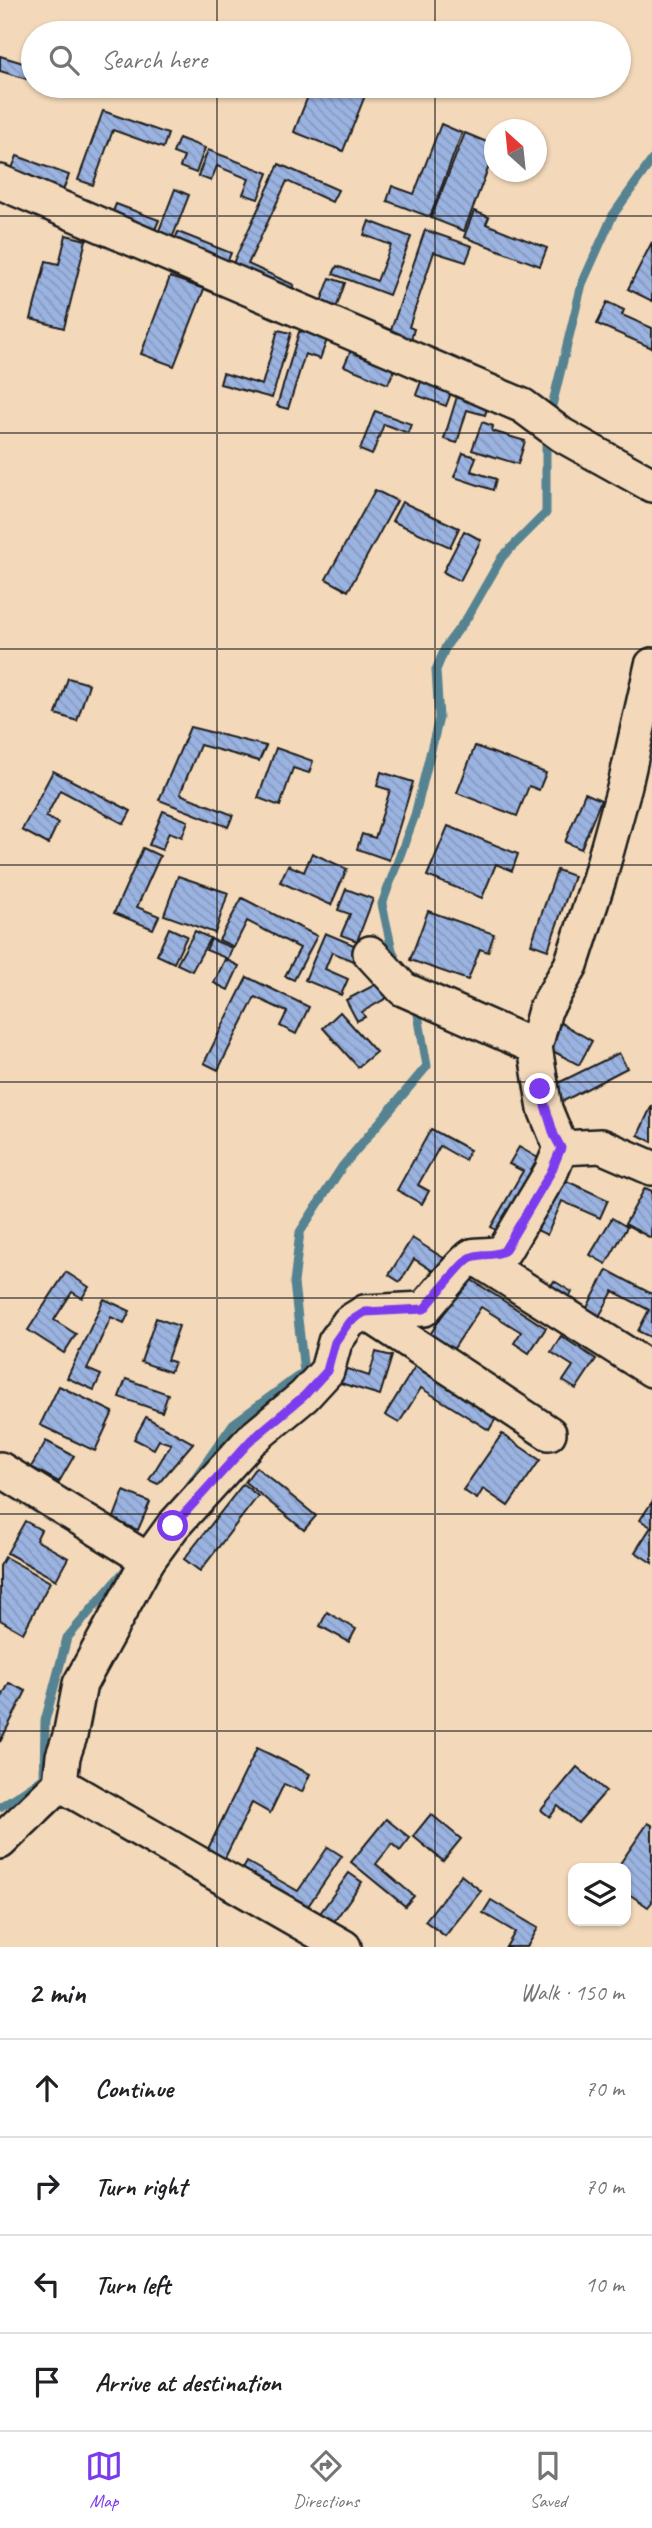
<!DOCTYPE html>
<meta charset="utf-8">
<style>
body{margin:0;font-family:Caveat,sans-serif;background:#f2f2f2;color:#202124}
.controls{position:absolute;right:21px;bottom:21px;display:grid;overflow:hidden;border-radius:14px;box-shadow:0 2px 5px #0004}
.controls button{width:63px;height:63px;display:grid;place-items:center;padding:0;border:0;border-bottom:2px solid #e0e0e0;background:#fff;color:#202124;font:35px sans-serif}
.compass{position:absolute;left:484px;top:119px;width:63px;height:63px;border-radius:50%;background:#fff;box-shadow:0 2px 5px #0004;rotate:333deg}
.stop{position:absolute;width:21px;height:21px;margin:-16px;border:5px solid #7c3aed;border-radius:50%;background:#fff}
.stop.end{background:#7c3aed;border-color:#fff;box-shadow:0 2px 7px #0008}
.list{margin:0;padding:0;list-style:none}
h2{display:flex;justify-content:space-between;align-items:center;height:91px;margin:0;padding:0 28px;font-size:30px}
h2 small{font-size:23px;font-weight:400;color:#757577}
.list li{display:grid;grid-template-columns:46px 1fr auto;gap:21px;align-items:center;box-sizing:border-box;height:98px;padding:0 28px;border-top:2px solid #e0e0e0}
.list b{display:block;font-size:26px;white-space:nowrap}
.list em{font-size:23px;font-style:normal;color:#757577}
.icon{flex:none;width:38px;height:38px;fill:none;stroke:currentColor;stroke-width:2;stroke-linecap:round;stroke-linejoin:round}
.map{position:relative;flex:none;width:652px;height:1947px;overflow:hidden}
.search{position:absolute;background:#fff;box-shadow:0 2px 5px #0004;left:21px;right:21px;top:21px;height:77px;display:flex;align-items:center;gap:18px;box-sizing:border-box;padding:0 24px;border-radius:38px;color:#757577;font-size:26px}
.sheet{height:483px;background:#fff}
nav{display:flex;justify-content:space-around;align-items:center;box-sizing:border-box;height:98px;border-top:2px solid #e0e0e0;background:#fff;font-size:19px;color:#757577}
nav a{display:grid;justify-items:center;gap:4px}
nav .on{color:#7c3aed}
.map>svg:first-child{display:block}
</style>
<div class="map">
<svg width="652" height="1947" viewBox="0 0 652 1947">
<defs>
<pattern id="building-back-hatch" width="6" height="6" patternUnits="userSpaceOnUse" patternTransform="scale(1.75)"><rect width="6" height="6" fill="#9bb3e0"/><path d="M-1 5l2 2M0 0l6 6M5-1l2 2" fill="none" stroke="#8599c0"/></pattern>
</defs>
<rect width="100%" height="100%" fill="#f3d9ba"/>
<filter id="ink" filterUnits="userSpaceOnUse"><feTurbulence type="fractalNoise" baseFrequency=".0143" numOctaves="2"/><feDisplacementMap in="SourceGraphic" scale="14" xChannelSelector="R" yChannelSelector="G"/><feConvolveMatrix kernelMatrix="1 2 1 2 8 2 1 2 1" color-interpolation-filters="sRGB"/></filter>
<g filter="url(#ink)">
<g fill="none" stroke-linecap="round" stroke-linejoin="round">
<g stroke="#578391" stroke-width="9">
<path d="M549,418l33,-134 31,-69 39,-55"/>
<path d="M398,965l-6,-15 -10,-46 33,-89 24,-97 -3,-48 10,-24 21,-28 35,-61 44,-44v-81"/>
<path d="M190,1485l43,-61 71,-52 -10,-89 6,-51 42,-65 85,-101 -11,-63"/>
<path d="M0,1807l44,-29 1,-57 22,-83 60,-70"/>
</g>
</g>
<g fill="url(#building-back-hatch)" stroke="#1c1c1c" stroke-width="2">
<path d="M0,56l33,10v15l-33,-10z"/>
<path d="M312,86h36l18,7 -23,58 -49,-19z"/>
<path d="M103,111l65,23 -5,14 -50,-18 -20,55 -15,-5z"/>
<path d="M441,124l21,9 -32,84 -43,-16 5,-15 22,8z"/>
<path d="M465,133l29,12v8l-30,78 -33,-13z"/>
<path d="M179,138l26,10 -9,25 -16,-6 4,-10 -11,-4z"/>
<path d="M208,150l60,23 -10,26 -15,-5 6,-15 -32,-13 -6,15 -13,-5z"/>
<path d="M17,156l52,19 -8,20 -52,-19z"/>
<path d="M279,164l59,26 -6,12 -45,-21 -39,83 46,21 -7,16 -59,-27z"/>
<path d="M175,189l14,6 -18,46 -14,-5z"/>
<path d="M116,204l43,16 -7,17 -43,-16z"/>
<path d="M474,211l15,6 -3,7 61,24 -7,18 -76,-29z"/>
<path d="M369,221l42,16 -22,58 -56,-21 4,-8 40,15 14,-36 -27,-10z"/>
<path d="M425,230l47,16 -6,16 -32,-10 -25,75 5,2 -4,14 -21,-7z"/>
<path d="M178,232l53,21 -7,17 -53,-21z"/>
<path d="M66,235l20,5 -22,88 -33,-9 15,-58 13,3z"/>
<path d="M652,242v59l-24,-12z"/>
<path d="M170,277l34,12 -30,77 -33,-12z"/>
<path d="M330,278l15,5 -12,34 -16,-5z"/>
<path d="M607,302l17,8 -2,5 30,13v20l-55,-24z"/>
<path d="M278,330l13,3 -19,65 -52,-14 3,-11 39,12z"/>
<path d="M311,330l17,7 -8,22 -15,-5 -17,55 -11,-3 22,-74z"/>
<path d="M351,350l44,18 -7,16 -44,-18z"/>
<path d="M422,379l30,11 -6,16 -30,-11z"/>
<path d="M459,390l31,9 -5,16 -18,-5 -10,33 -13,-4z"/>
<path d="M375,411l36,13 -3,9 -24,-9 -12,31 -12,-5z"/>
<path d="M482,422l11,4 -1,5 33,10 -7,23 -46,-14z"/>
<path d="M463,453l13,4 -5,14 25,8 -3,11 -39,-13z"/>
<path d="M375,490l22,11 -49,90 -22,-12z"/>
<path d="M402,502l57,26 -9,19 -58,-26z"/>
<path d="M464,531l17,9 -21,41 -17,-9z"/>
<path d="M68,678l21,6 -12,37 -21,-7z"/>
<path d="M190,727l76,19 -7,15 -59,-16 -20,49 53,21 -5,12 -69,-27z"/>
<path d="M475,746l71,27 -7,17 -10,-4 -12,30 -60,-23z"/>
<path d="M276,748l37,13 -4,12 -16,-5 -13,38 -22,-8z"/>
<path d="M53,771l78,40 -7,13 -64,-34 -14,27 12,6 -10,21 -26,-14z"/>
<path d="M381,772l32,10 -24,78 -32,-11 5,-15 13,4 15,-48 -13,-4z"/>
<path d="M585,793l16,7 -20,49 -16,-7z"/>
<path d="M163,811l25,10 -6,16 -13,-5 -7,18 -13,-5z"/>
<path d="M448,826l70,28 -6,17 -16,-7 -14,34 -55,-22z"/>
<path d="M143,848l17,8 -23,51 22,9 -6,13 -39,-16z"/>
<path d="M312,853l35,16 -16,36 -51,-23 8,-17 16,7z"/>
<path d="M557,870l17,6 -26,74 -17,-6z"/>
<path d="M178,876l50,17 -13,40 -51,-18z"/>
<path d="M346,889l27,10 -16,42 -16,-6 9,-21 -12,-4z"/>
<path d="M242,898l75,38 -23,44 -9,-4 15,-28 -53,-27 -13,26 -15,-7z"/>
<path d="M428,911l66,23 -6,18 -8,-3 -12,31 -58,-20z"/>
<path d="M169,928l18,8 -13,27 -17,-8z"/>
<path d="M195,931l15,7 -18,33 -15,-7z"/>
<path d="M325,933l36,15 -6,14 -23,-10 -7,17 23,10 -7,16 -36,-15z"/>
<path d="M211,939l21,9 -4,11 -22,-9z"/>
<path d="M225,959l14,7 -11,24 -14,-7z"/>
<path d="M247,977l62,30 -13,27 -16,-8 7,-14 -32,-15 -37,73 -14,-7z"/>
<path d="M382,981l8,15 -28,16 3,5 -8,4 -11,-21z"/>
<path d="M340,1012l36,40 -18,15 -35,-39z"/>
<path d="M561,1023l31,18 -13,24 -32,-17z"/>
<path d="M619,1053l8,15 -77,40 2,-22z"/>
<path d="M652,1105v37l-14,-7z"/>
<path d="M431,1129l39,21 -5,10 -25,-14 -22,39 11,6 -7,13 -25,-14z"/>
<path d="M519,1147l26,15 -41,73 -13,-8 32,-56 -14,-7z"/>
<path d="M558,1177l50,23 -8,18 -38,-17 -15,34 -12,-6z"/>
<path d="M645,1188l7,3 -1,47 -26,-14z"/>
<path d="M612,1218l15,9 -21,37 -16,-9z"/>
<path d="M412,1238l41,26 -9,14 -30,-19 -14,23 -11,-7z"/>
<path d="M607,1270l45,24v44l-14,-7 11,-21 -36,-19 -18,33 -13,-7z"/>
<path d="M66,1272l23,15 -7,11 -10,-6 -18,28 22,14 -12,19 -36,-23z"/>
<path d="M467,1277l79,51 -17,25 -15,-10 7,-11 -40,-25 -34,52 -23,-15z"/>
<path d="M554,1281l18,11 -9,16 -19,-10z"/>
<path d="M104,1299l26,12 -6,12 -13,-6 -24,52 14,6 -7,15 -27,-12z"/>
<path d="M156,1318l23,8 -12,34 7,2 -4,10 -29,-10z"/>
<path d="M561,1336l35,23 -20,30 -13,-8 10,-15 -22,-14z"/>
<path d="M376,1352l16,4 -12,39 -43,-13 5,-15 27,9z"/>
<path d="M417,1363l82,50 -10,17 -68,-42 -22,35 -14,-8z"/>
<path d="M126,1379l42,15 -6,18 -43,-15z"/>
<path d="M59,1386l54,26 -18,39 -55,-26z"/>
<path d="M146,1417l47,26 -35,41 -9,-4 22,-36 -12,-4 -5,9 -20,-10z"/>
<path d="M502,1434l38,26 -32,46 -25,-17 -6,10 -14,-9z"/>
<path d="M46,1441l28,15 -15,26 -28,-15z"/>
<path d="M256,1467l60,49 -12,14 -59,-48z"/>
<path d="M243,1484l15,12 -58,75 -16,-12z"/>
<path d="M124,1491l26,11 -12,28 -25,-10z"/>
<path d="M652,1502v61l-17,-11 16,-25 -11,-7z"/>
<path d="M25,1521l16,9 -5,10 32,18 -12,22 -49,-27z"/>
<path d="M5,1557l45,25 -27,51 -23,-13v-54z"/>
<path d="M327,1612l29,17 -7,13 -29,-16z"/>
<path d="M9,1683l17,8 -26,51v-41z"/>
<path d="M257,1748l53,26 -8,18 -18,-8 -14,29 -18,-10 -30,61 -17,-9z"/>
<path d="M577,1767l29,24 -28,32 -20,-17 -8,11 -9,-7z"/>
<path d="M431,1814l30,25 -18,22 -30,-25z"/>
<path d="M386,1819l24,19 -10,13 -8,-7 -16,20 38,32 -9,10 -54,-44z"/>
<path d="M648,1823l4,2v77l-4,5 -22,-15v-24h-9z"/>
<path d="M328,1847l14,9 -38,56 -65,-36 8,-14 51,29z"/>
<path d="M349,1873l13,9 -36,51 -13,-10z"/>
<path d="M461,1875l20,16 -36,45 -20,-15z"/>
<path d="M491,1900l47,28 -11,19h-21l9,-15 -32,-19z"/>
</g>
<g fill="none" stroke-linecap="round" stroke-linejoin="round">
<g stroke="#1c1c1c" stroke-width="38">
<g id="minor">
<path d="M0,182l523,224 39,29 90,50"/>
<path d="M370,953l33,36 132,58"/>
<path d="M561,1148l40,-2 51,22"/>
<path d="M472,1256l180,114"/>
<path d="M365,1312l184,121"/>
<path d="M0,1469l148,91"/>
<path d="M60,1784l284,163"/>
<path d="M0,1842l60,-58 3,-28 7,-20 10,-52 68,-124 25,-34 78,-86 53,-44 23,-25 8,-29 14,-20 16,-10 59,-3c9,-10 41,-50 48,-53 12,-3 19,1 32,-5l47,-79 10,-24 -16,-39 -10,-62 10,-37 26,-45 28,-86 26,-94 27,-120"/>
</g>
</g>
<use href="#minor" stroke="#f3d9ba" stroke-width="33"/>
</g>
</g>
<g fill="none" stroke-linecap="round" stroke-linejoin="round" filter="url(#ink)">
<path stroke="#7c3aed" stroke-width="9" d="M173,1526l78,-86 53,-44 23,-25 8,-29 14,-20 16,-10 59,-3c9,-10 40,-50 48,-52 12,-4 19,0 32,-6l47,-79 10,-24 -7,-13 -14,-46"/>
</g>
<path fill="none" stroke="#1c1c1c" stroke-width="2" stroke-opacity="0.55" d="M217,0v33M435,0v33M217,86v1861M435,86v1861M0,216h652M0,433h652M0,649h652M0,865h652M0,1082h652M0,1298h652M0,1514h652M0,1731h652"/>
</svg>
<div class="controls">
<button><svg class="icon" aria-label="layers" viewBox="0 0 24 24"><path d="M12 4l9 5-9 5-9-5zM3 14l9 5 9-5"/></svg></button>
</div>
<svg class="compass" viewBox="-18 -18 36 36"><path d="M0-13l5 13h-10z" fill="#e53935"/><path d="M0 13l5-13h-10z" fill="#757577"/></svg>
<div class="stop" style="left:173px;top:1526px"></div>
<div class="stop end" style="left:540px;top:1089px"></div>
<div class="search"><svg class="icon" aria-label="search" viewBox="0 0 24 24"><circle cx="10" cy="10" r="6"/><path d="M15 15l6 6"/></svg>Search here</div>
</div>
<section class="sheet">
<h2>2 min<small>Walk · 150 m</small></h2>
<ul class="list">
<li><svg class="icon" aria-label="ahead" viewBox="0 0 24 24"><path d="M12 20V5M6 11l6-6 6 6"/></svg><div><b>Continue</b></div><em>70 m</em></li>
<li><svg class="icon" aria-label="right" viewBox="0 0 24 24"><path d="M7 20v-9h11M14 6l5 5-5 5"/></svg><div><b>Turn right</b></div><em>70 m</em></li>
<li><svg class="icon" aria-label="left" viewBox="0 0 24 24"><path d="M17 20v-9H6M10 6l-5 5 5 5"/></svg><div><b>Turn left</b></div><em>10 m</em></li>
<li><svg class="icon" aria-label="arrive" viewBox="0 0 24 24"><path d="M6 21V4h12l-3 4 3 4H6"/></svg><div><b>Arrive at destination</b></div></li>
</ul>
</section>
<nav>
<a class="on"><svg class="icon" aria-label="map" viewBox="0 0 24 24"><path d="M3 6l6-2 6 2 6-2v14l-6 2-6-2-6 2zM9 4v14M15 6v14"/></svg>Map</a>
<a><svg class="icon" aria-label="directions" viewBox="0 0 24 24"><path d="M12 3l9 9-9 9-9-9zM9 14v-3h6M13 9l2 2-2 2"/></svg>Directions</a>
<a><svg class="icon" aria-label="saved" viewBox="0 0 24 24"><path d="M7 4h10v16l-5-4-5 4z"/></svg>Saved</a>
</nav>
